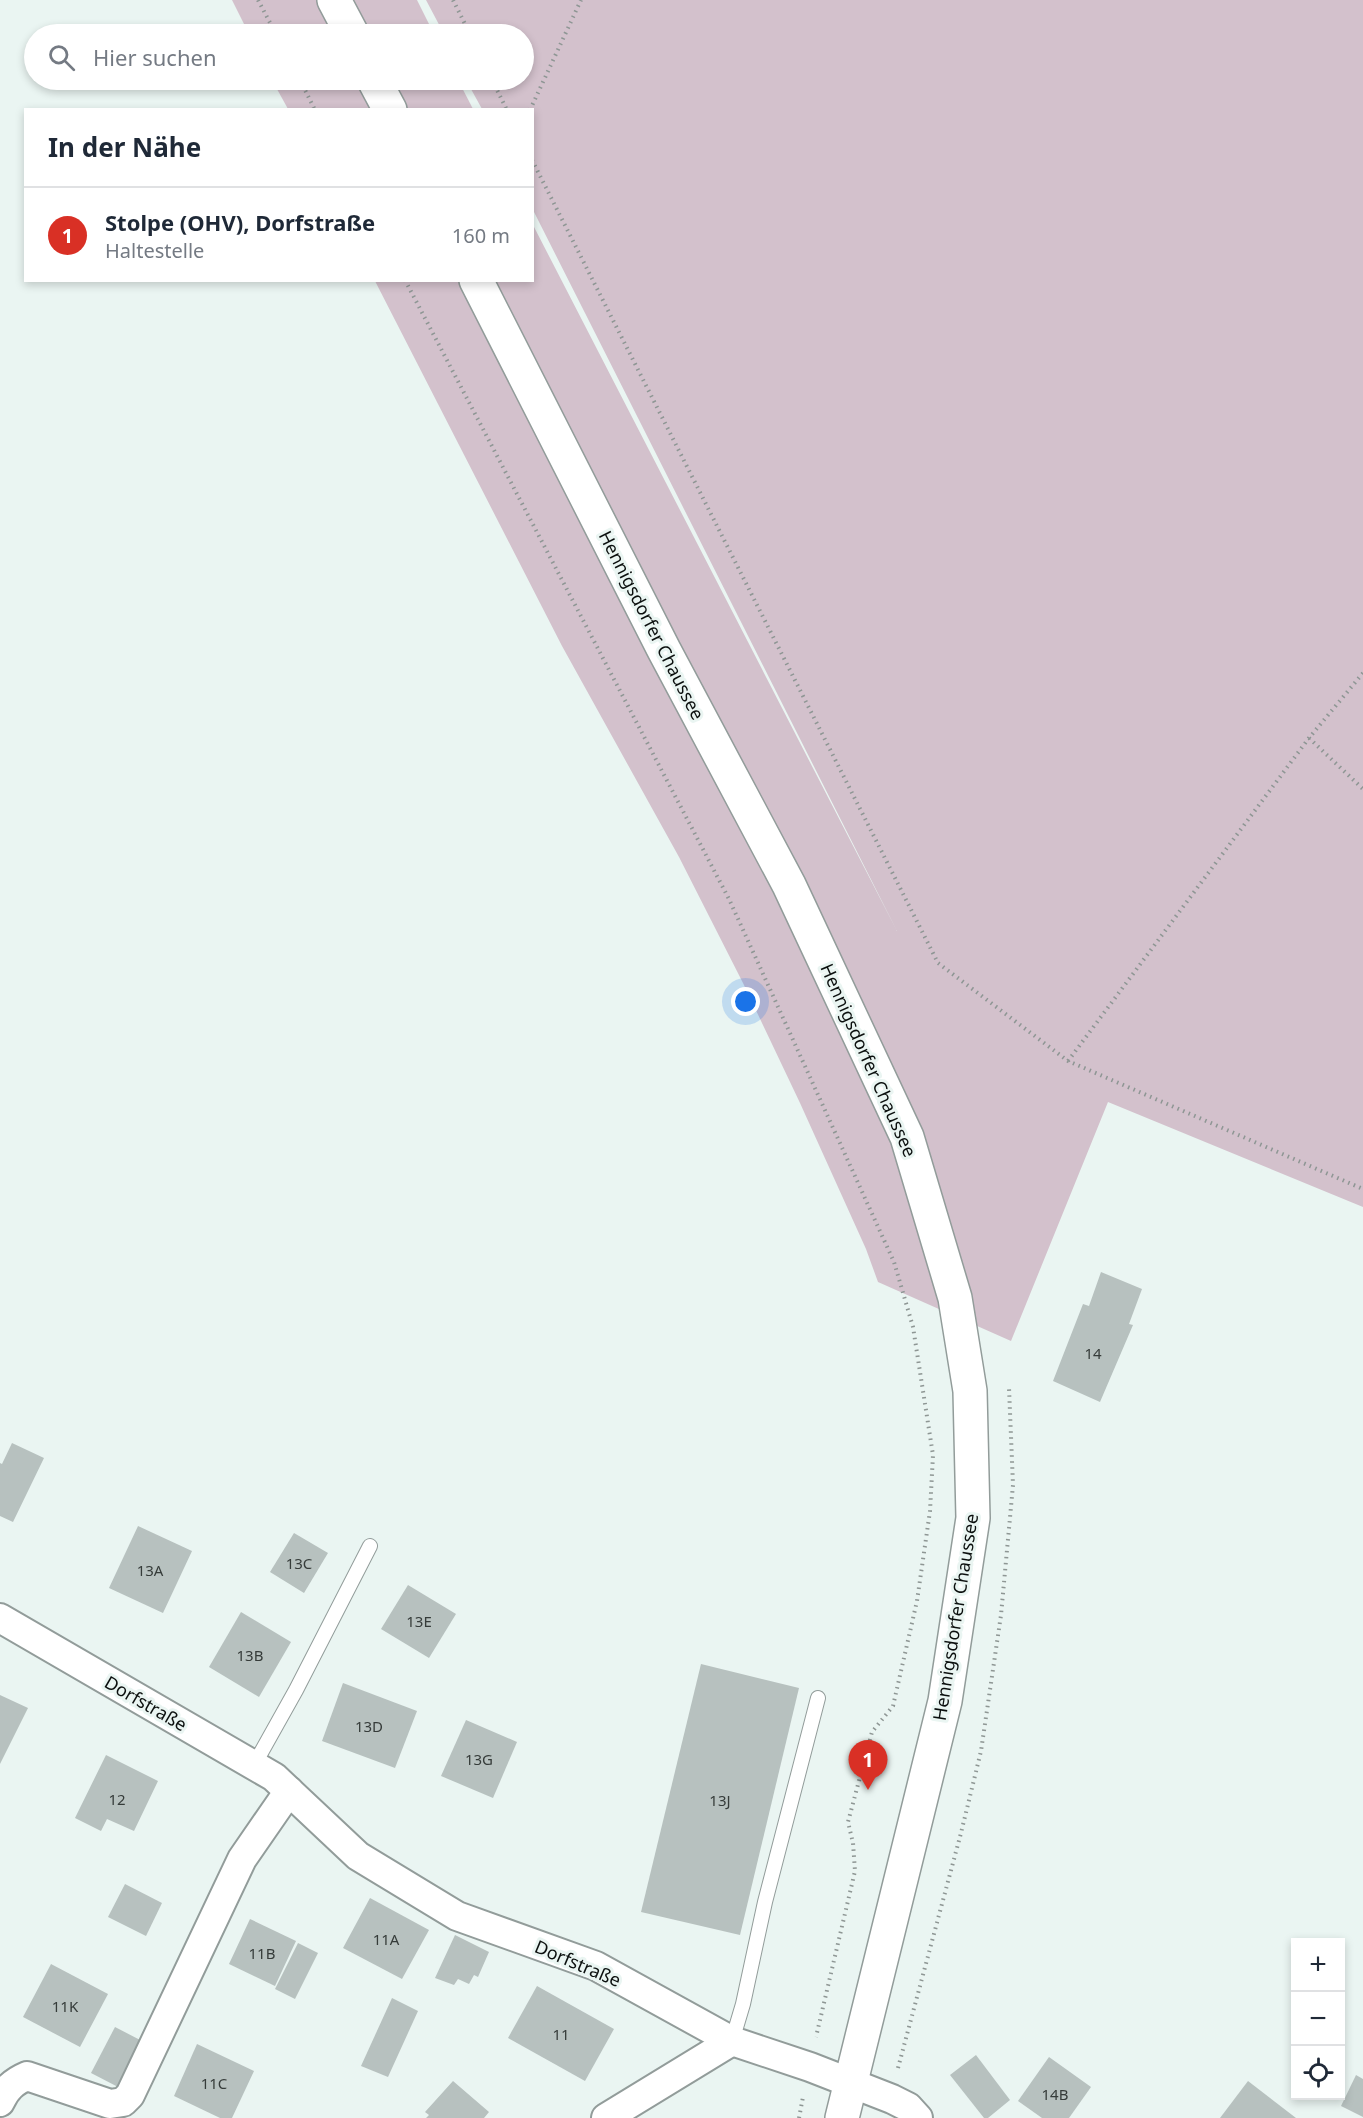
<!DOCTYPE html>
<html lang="de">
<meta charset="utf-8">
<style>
body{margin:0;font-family:"Noto Sans",sans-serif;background:#f2f2f3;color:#1f2937}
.controls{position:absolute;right:18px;bottom:18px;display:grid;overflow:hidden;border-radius:0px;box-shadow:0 3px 9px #0003}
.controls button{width:54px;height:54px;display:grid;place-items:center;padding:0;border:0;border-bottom:2px solid #e0e1e3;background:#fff;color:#1f2937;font:30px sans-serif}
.you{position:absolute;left:746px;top:1002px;width:21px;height:21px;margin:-15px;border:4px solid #fff;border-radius:50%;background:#1a73e8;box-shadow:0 0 0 9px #1a73e833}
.badge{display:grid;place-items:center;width:39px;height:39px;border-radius:50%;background:#d93025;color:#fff;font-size:20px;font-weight:700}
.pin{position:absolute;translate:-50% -50px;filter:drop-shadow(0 2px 3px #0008)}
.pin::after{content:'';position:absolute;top:32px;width:21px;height:18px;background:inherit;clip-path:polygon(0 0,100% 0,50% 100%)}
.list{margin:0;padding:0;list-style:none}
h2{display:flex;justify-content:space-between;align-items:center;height:78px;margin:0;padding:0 24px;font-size:26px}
h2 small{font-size:20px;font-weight:400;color:#747a83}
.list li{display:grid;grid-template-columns:39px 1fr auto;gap:18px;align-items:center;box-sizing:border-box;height:96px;padding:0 24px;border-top:2px solid #e0e1e3}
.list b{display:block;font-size:22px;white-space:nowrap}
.list p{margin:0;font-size:20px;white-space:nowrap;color:#747a83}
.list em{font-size:20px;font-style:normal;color:#747a83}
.icon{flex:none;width:33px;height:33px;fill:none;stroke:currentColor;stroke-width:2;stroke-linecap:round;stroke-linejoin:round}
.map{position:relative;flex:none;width:1363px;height:2118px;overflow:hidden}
.search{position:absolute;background:#fff;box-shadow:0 3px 9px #0003;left:24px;top:24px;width:510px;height:66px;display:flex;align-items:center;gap:15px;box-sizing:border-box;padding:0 21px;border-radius:33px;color:#747a83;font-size:22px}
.panel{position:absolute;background:#fff;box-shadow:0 3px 9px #0003;left:24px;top:108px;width:510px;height:174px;border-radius:0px}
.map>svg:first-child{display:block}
</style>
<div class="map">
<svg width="1363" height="2118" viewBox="0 0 1363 2118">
<rect width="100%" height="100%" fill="#eaf5f2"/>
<g fill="#d3c1cc">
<path d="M232,0h185l17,34h-185z"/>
<path d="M426,0h937v1207l-255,-105 -97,239 -133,-59 -12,-33 -66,-146 -57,-120 -64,-126 -117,-211 -187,-365 157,-1 1,-55 364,706 -364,-721 -1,-100 -50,-1 -16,-29h58v-46h-80z"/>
<path d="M272,80h186l15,29h-185z"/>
</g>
<g fill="#b7c1bf">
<path d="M1101,1272l41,17 -13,35 4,1 -33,77 -47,-21 30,-77 6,2z"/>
<path d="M12,1443l32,15 -31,64 -13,-6v-53l2,1z"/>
<path d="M138,1526l54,25 -29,62 -54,-25z"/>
<path d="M294,1533l34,20 -24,40 -34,-21z"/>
<path d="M408,1585l48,29 -27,44 -48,-29z"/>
<path d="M241,1612l50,30 -32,55 -50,-30z"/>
<path d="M701,1664l98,24 -59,247 -99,-23z"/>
<path d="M343,1683l74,28 -22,57 -73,-27z"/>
<path d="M0,1695l28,13 -28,56z"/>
<path d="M466,1720l51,22 -24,56 -52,-22z"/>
<path d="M106,1755l52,26 -24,50 -27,-12 -6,12 -26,-13z"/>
<path d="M125,1884l37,19 -16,33 -38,-19z"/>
<path d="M370,1898l59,32 -27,49 -59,-31z"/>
<path d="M250,1919l46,22 -21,45 -46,-22z"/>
<path d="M455,1935l34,17 -11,25 -4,-2 -5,9 -11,-5 -4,6 -19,-7z"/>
<path d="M298,1943l20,10 -23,46 -20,-10z"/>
<path d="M51,1964l57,30 -28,53 -57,-30z"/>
<path d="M537,1986l77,43 -29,52 -77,-43z"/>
<path d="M392,1998l26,13 -30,66 -27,-11z"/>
<path d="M115,2027l29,15 -24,46 -29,-15z"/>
<path d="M197,2044l57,27 -22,47h-12l-46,-22z"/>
<path d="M976,2055l34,45 -22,18h-4l-34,-43z"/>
<path d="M1049,2057l42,30 -22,31h-27l-24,-17z"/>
<path d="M1356,2075l7,4v38l-22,-11z"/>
<path d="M453,2081l36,31 -5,6h-58l3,-3 -4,-3z"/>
<path d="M1248,2081l48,37h-76z"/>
</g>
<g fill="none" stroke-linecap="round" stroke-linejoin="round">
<g stroke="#929c9a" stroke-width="16">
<g id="service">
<path d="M254,1765l42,-75 74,-144"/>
<path d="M732,2041l11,-37 22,-102 53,-204"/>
</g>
</g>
<g stroke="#929c9a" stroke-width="32">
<g id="minor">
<path d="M0,1618l274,159 84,79 99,60 139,50 136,75 78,26 82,32 16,8 10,11"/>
<path d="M0,2102c6,-13 13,-20 27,-26l83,28 13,-2 7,-7 112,-236 47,-68"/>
<path d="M606,2118l126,-77"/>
</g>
</g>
<g stroke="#929c9a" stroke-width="36">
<g id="secondary">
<path d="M334,0l18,34"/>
<path d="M374,80l16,30"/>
<path d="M476,280l188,370 125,235 118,252 48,161 15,93 3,127 -28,183 -103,417"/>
</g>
</g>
<g stroke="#8e9694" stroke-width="4" stroke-dasharray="1.5 4.5" stroke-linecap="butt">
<path d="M258,0l18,34"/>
<path d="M453,0l17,34"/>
<path d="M300,80l15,30"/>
<path d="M492,80l15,30"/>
<path d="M530,110l51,-110"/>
<path d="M532,160l406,803 130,98 295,128"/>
<path d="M405,280l324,619 165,363 19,65 20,128 -3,56 -13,90 -24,105 -21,26 -24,90 5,21 2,28 -39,166"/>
<path d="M1309,738l54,51"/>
<path d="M1068,1061l241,-323 54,-65"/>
<path d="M898,2068l63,-235 20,-82 20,-136 12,-130 -4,-97"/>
<path d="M799,2118l4,-21"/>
</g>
<use href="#service" stroke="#fff" stroke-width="14"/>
<use href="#minor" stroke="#fff" stroke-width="28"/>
<use href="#secondary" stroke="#fff" stroke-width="33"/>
</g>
<g text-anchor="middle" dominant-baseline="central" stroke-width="6" stroke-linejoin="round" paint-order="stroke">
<g font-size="15" fill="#363c3a">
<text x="1093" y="1353">14</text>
<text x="299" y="1563">13C</text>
<text x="150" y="1570">13A</text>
<text x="419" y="1621">13E</text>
<text x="250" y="1655">13B</text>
<text x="369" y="1726">13D</text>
<text x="479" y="1759">13G</text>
<text x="117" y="1799">12</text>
<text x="720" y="1800">13J</text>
<text x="386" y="1939">11A</text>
<text x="262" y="1953">11B</text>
<text x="65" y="2006">11K</text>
<text x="561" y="2034">11</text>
<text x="214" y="2083">11C</text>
<text x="1055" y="2094">14B</text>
</g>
<g font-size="18" fill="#0b0f0e" stroke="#eaf5f2">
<text transform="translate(652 625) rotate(63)">Hennigsdorfer Chaussee</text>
<text transform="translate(869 1060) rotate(66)">Hennigsdorfer Chaussee</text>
<text transform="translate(955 1617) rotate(-81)">Hennigsdorfer Chaussee</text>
<text transform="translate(146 1703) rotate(30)">Dorfstraße</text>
<text transform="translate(578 1963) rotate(23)">Dorfstraße</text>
</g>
</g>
</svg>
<div class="controls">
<button>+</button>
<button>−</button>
<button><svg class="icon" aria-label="locate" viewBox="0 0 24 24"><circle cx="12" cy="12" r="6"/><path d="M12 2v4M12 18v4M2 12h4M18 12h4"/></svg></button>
</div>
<div class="you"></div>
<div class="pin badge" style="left:868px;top:1790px">1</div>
<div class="search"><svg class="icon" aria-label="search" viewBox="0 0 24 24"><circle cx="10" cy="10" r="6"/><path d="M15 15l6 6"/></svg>Hier suchen</div>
<section class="panel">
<h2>In der Nähe<small></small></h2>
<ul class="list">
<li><span class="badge">1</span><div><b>Stolpe (OHV), Dorfstraße</b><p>Haltestelle</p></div><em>160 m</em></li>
</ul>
</section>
</div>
